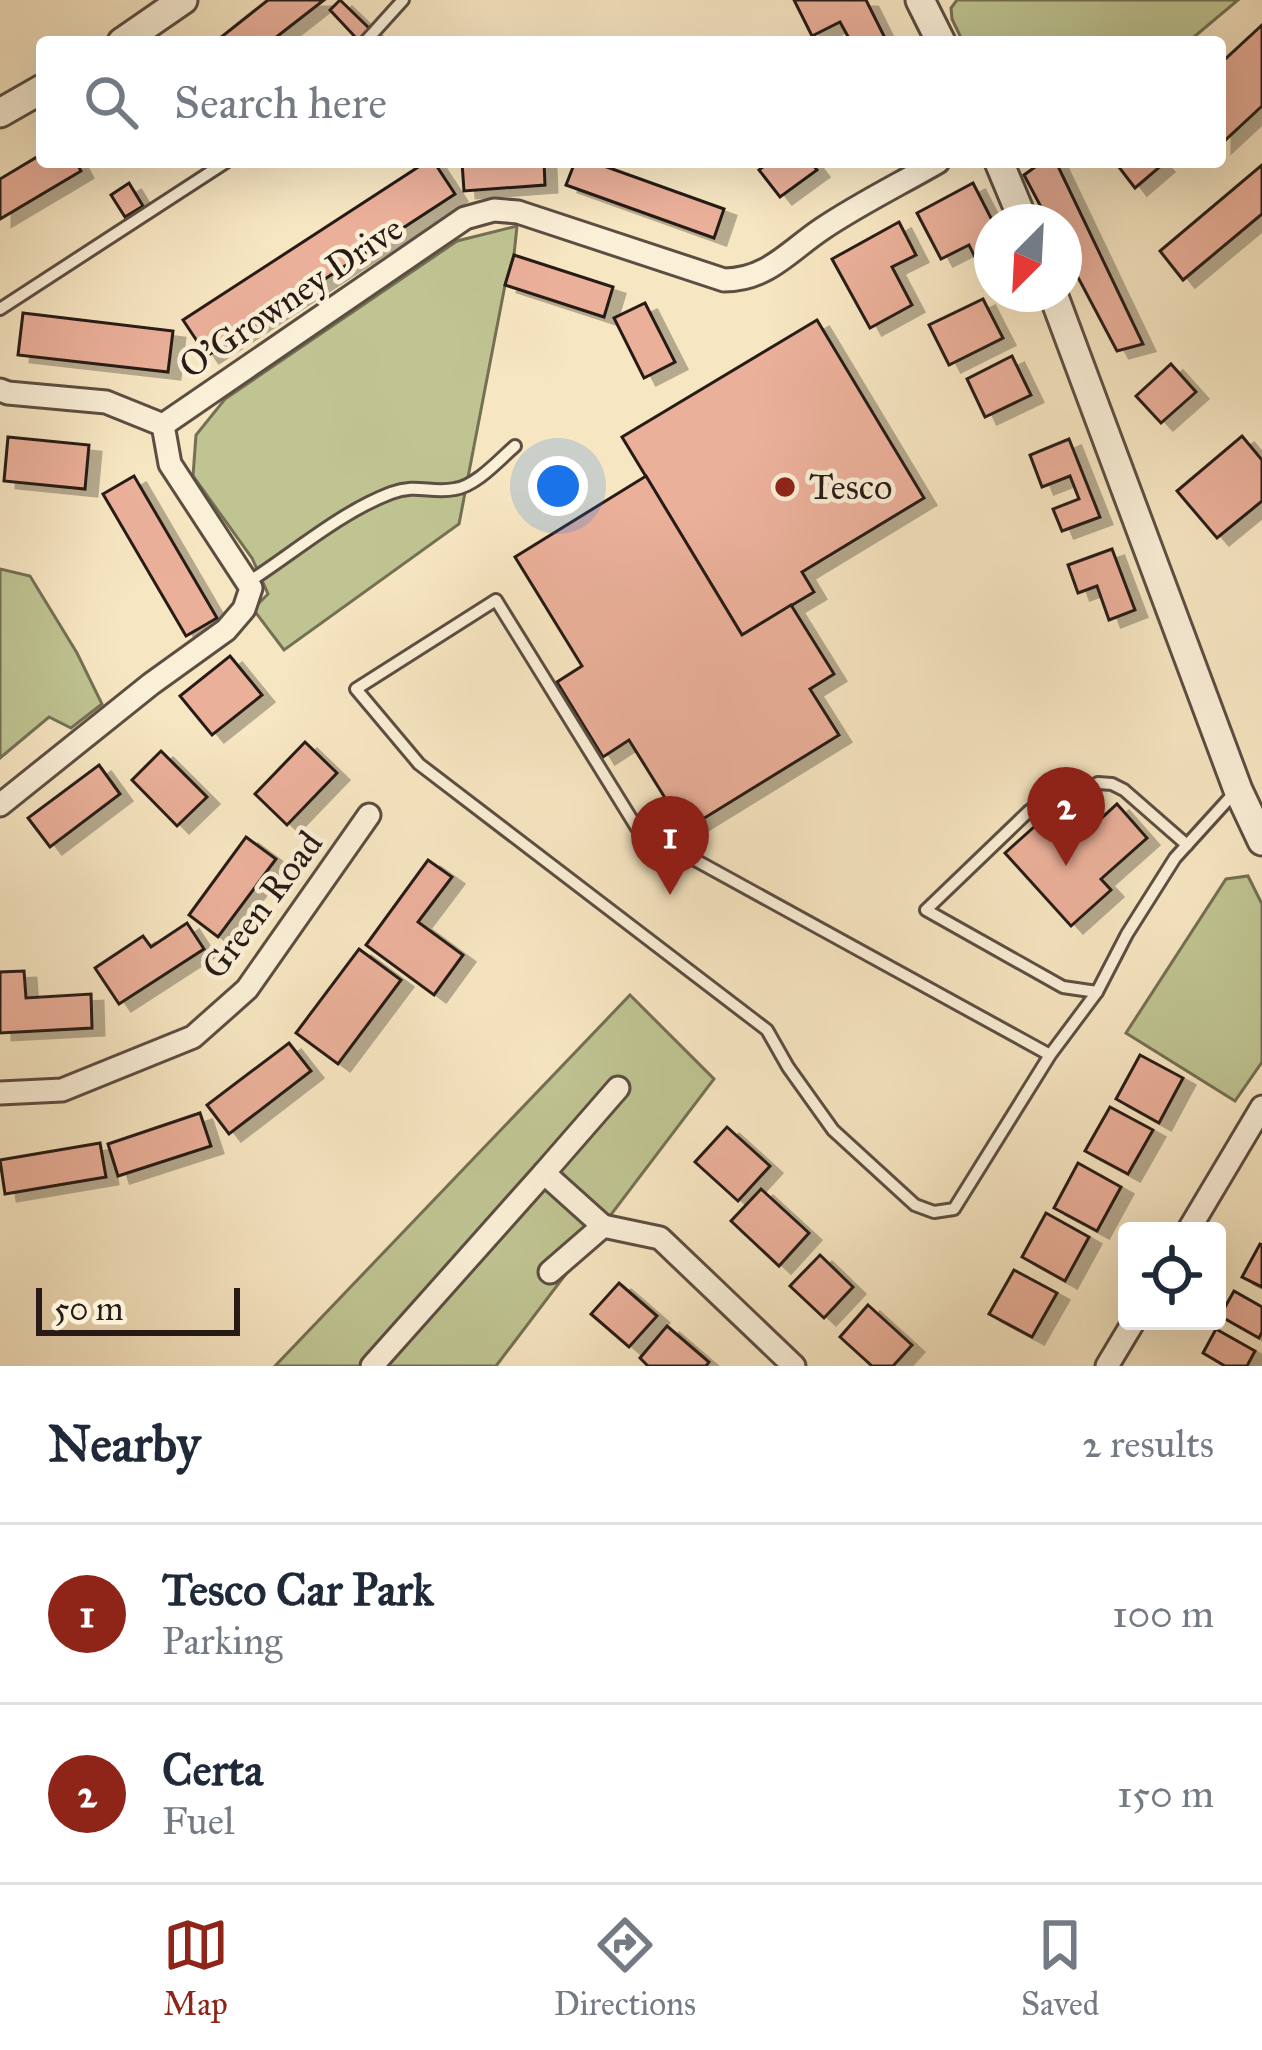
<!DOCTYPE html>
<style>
body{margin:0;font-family:"IM FELL Great Primer",serif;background:#f6f6f7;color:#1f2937}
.controls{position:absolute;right:36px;bottom:36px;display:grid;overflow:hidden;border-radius:12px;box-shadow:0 12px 48px #0002}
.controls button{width:108px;height:108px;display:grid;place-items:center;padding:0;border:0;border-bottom:3px solid #e0e1e3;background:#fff;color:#1f2937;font:60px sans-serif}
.compass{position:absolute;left:974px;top:204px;width:108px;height:108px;border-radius:50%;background:#fff;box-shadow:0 12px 48px #0002;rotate:204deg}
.scale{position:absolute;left:36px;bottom:30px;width:204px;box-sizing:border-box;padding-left:12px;border:6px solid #281b17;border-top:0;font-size:33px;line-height:42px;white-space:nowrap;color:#281b17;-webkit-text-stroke:9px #faefd7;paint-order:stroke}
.you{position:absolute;left:558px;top:486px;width:42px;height:42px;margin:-30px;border:9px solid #fff;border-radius:50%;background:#1a73e8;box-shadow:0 0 0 18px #1a73e833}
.badge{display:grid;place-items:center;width:78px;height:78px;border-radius:50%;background:#8f2418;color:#fff;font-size:39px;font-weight:700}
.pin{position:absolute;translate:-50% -99px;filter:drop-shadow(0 3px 6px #0008)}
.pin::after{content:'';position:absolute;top:63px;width:42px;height:36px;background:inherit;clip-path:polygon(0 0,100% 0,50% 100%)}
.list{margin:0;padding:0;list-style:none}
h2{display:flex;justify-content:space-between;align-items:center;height:156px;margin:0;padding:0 48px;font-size:51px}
h2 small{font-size:39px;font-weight:400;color:#747a83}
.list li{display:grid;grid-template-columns:78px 1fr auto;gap:36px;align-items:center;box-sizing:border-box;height:180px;padding:0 48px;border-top:3px solid #e0e1e3}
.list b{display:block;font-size:45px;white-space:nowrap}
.list p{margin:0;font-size:39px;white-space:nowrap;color:#747a83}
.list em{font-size:39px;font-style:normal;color:#747a83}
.icon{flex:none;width:66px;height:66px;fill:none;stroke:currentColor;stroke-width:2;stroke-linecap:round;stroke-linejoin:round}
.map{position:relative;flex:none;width:1262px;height:1366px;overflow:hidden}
.search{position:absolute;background:#fff;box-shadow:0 12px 48px #0002;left:36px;right:36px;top:36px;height:132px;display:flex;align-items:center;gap:30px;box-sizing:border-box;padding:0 42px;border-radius:12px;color:#747a83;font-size:45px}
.sheet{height:516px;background:#fff}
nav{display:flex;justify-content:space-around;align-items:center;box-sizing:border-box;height:168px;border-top:3px solid #e0e1e3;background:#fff;font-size:33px;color:#747a83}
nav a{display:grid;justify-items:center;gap:6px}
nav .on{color:#8f2418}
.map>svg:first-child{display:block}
</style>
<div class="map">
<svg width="1262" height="1366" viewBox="0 0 1262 1366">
<defs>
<filter id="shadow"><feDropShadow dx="12" dy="7" stdDeviation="0" flood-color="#0004"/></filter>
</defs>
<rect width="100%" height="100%" fill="#f7e6c2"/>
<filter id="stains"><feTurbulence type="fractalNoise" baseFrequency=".00167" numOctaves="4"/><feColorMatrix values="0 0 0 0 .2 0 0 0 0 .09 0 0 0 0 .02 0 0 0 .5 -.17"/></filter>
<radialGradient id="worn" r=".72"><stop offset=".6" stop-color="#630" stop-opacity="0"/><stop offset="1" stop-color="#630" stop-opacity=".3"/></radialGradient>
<g fill="#bfc492" stroke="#747054" stroke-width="3">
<path d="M957,0h281l-50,42h-225l-11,-23 -1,-11z"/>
<path d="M517,226l-3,29 -9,30 -46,239 -175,126 -31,-41 15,-15 -16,-36 -59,-82 3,-41 29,-36 232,-158z"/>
<path d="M0,569l30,7 47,77 25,51 -31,24 -22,-11 -49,41z"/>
<path d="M1248,876l14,28v158l-27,39 -109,-68 100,-154z"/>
<path d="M630,995l84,84 -218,287h-221z"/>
</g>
<g fill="#ebb09a" stroke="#281b17" stroke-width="3" filter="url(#shadow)">
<path d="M268,0h56l-54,42h-55z"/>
<path d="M340,0l30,29 -12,11 -28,-30z"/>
<path d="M794,0h72l19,38 -8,4h-26l-11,-20 -28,14z"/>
<path d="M1262,25v81l-42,39v-81z"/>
<path d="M42,154v8h34l5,9 -81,48v-40z"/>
<path d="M426,162h8l21,32 -248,162 -24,-36z"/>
<path d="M462,162h82l1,23 -81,6z"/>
<path d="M575,162h18l131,47 -10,29 -148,-53z"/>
<path d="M769,162h42l6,8 -37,27 -21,-27z"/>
<path d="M1042,162h14l87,182 -26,7 -53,-100v-29h-15l-25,-47z"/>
<path d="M1115,162h44l3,3 -27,23z"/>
<path d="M1262,165v49l-79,66 -23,-29z"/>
<path d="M129,183l14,23 -18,11 -14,-22z"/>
<path d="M973,183l20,39 -1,46 -9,5 -14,-28 -28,14 -24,-46z"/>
<path d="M899,222l17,33 -24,12 20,38 -42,23 -38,-69z"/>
<path d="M514,255l99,32 -9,30 -99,-32z"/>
<path d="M983,299l20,39 -54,27 -20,-40z"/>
<path d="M645,303l30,59 -31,16 -30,-60z"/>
<path d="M23,313l150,18 -5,41 -150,-17z"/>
<path d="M817,320l107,178 -122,74 12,20 -72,43 -120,-198z"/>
<path d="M1012,356l19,39 -46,22 -18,-38z"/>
<path d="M1171,364l25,28 -35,31 -25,-27z"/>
<path d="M1242,436l20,24v41l-45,37 -40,-47z"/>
<path d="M8,437l81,8 -4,44 -81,-8z"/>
<path d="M1069,439l31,78 -38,14 -9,-22 26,-10 -9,-23 -28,11 -12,-32z"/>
<path d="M134,476l83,142 -31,18 -83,-142z"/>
<path d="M646,476l96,159 49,-30 43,69 -24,15 29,46 -154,95 -56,-90 -26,17 -46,-75 25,-16 -67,-109z"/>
<path d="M1112,549l23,61 -26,10 -12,-34 -19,7 -10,-28z"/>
<path d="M230,656l32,39 -50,40 -32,-39z"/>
<path d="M305,742l32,31 -50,52 -32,-31z"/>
<path d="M161,751l46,46 -30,29 -45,-46z"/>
<path d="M99,765l21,29 -70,53 -22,-29z"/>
<path d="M1117,804l30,34 -46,41 10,11 -40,36 -66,-73 39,-35 26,29z"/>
<path d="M246,837l30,22 -58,78 -29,-22z"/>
<path d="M428,860l24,17 -34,45 45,33 -29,40 -68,-50z"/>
<path d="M187,923l17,26 -85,55 -24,-36 48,-32 8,11z"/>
<path d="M359,949l42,31 -63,84 -42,-31z"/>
<path d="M24,971l2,27 65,-4 1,34 -92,5v-61z"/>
<path d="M289,1043l22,28 -82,63 -22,-29z"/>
<path d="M1140,1055l43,23 -24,45 -43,-24z"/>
<path d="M1110,1107l43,23 -25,44 -43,-23z"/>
<path d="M200,1113l11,33 -93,30 -10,-32z"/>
<path d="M727,1127l43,39 -32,35 -43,-39z"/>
<path d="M100,1143l6,34 -101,17 -5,-34z"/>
<path d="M1078,1163l43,24 -24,44 -43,-23z"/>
<path d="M761,1189l48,44 -30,33 -48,-45z"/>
<path d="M1046,1213l43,24 -24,44 -43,-24z"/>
<path d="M1260,1244l2,1v42l-20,-10z"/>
<path d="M820,1255l33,32 -29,31 -34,-32z"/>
<path d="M1014,1270l43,23 -25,44 -43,-23z"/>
<path d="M619,1283l38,33 -28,31 -38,-33z"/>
<path d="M1234,1291l28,16v25l-3,6 -39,-22z"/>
<path d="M868,1305l44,40 -19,21h-21l-32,-29z"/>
<path d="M667,1326l42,36 -3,4h-58l-8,-8z"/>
<path d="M1216,1329l39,22 -8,15h-22l-22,-13z"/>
</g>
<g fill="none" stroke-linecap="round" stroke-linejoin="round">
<g stroke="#5c4e42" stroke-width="16">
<g id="service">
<path d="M365,42l38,-42"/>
<path d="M0,309l226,-147"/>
<path d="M247,583c47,-30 92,-70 144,-90 26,-10 40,1 64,-4 21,-3 44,-29 60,-43"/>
<path d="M1097,992l-34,-5 -137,-77 103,-99 17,-12 18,7 34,-23 14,1 12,6 63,55"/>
<path d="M1050,1055l-413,-227 -141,-228 -140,89 63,75 348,266 21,37 45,63 82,75 19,7 20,-3 96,-154 47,-63 30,-58 48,-76 60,-66"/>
</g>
</g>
<g stroke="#5c4e42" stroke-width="27">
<g id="minor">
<path d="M0,390l8,3 98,9 57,23"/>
<path d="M163,425l302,-207 29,-8 24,2 206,68c43,0 65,-29 98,-51 37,-25 78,-45 116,-67"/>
<path d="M0,805l151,-121 75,-54 18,-21 7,-21 -81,-124 -7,-39"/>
<path d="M0,1093l62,-3 131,-53 54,-48 122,-174"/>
<path d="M603,1226l-59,-53 74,-85"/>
<path d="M1188,1231l74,-124"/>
<path d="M550,1272l53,-46 57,12 134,128"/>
<path d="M372,1366l172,-193"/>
<path d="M1107,1366l27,-45"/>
</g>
</g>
<g stroke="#5c4e42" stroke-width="33">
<g id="tertiary">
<path d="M920,0l21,42"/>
<path d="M122,42l61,-42"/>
<path d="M0,113l42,-24"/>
<path d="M999,162l25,60"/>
<path d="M1053,294l185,496 24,51"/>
</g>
</g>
<use href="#service" stroke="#faefd7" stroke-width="10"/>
<use href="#minor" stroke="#faefd7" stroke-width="21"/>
<use href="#tertiary" stroke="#faefd7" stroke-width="27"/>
</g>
<circle fill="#8f2418" stroke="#faefd7" stroke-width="4.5" cx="785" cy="487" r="12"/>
<g text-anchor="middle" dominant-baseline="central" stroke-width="9" stroke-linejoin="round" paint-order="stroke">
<g font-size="36" fill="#281b17" stroke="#faefd7">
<text transform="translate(291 297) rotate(-34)">O'Growney Drive</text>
<text transform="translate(262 905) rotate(-53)">Green Road</text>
</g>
<g font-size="36" fill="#281b17" stroke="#faefd7" text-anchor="start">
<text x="809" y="487">Tesco</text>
</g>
</g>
<rect width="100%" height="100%" filter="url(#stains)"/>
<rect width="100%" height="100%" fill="url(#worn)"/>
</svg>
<div class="controls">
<button><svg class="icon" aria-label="locate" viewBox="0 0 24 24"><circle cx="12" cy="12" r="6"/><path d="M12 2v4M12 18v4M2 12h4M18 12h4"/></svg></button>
</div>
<svg class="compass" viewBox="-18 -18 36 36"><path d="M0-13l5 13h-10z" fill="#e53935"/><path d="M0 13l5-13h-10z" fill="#747a83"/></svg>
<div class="scale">50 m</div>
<div class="you"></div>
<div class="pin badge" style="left:670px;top:895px">1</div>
<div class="pin badge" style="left:1066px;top:866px">2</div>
<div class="search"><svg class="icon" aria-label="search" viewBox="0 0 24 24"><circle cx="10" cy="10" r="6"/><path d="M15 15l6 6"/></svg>Search here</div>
</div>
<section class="sheet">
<h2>Nearby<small>2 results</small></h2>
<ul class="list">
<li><span class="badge">1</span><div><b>Tesco Car Park</b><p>Parking</p></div><em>100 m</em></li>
<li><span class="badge">2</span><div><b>Certa</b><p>Fuel</p></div><em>150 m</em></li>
</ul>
</section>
<nav>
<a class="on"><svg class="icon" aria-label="map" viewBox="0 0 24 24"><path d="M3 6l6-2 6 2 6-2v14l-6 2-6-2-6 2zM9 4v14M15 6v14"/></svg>Map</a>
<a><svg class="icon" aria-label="directions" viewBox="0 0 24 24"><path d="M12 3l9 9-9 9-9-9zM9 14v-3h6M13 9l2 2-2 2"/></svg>Directions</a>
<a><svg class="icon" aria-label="saved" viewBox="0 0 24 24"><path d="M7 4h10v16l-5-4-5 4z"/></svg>Saved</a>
</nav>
